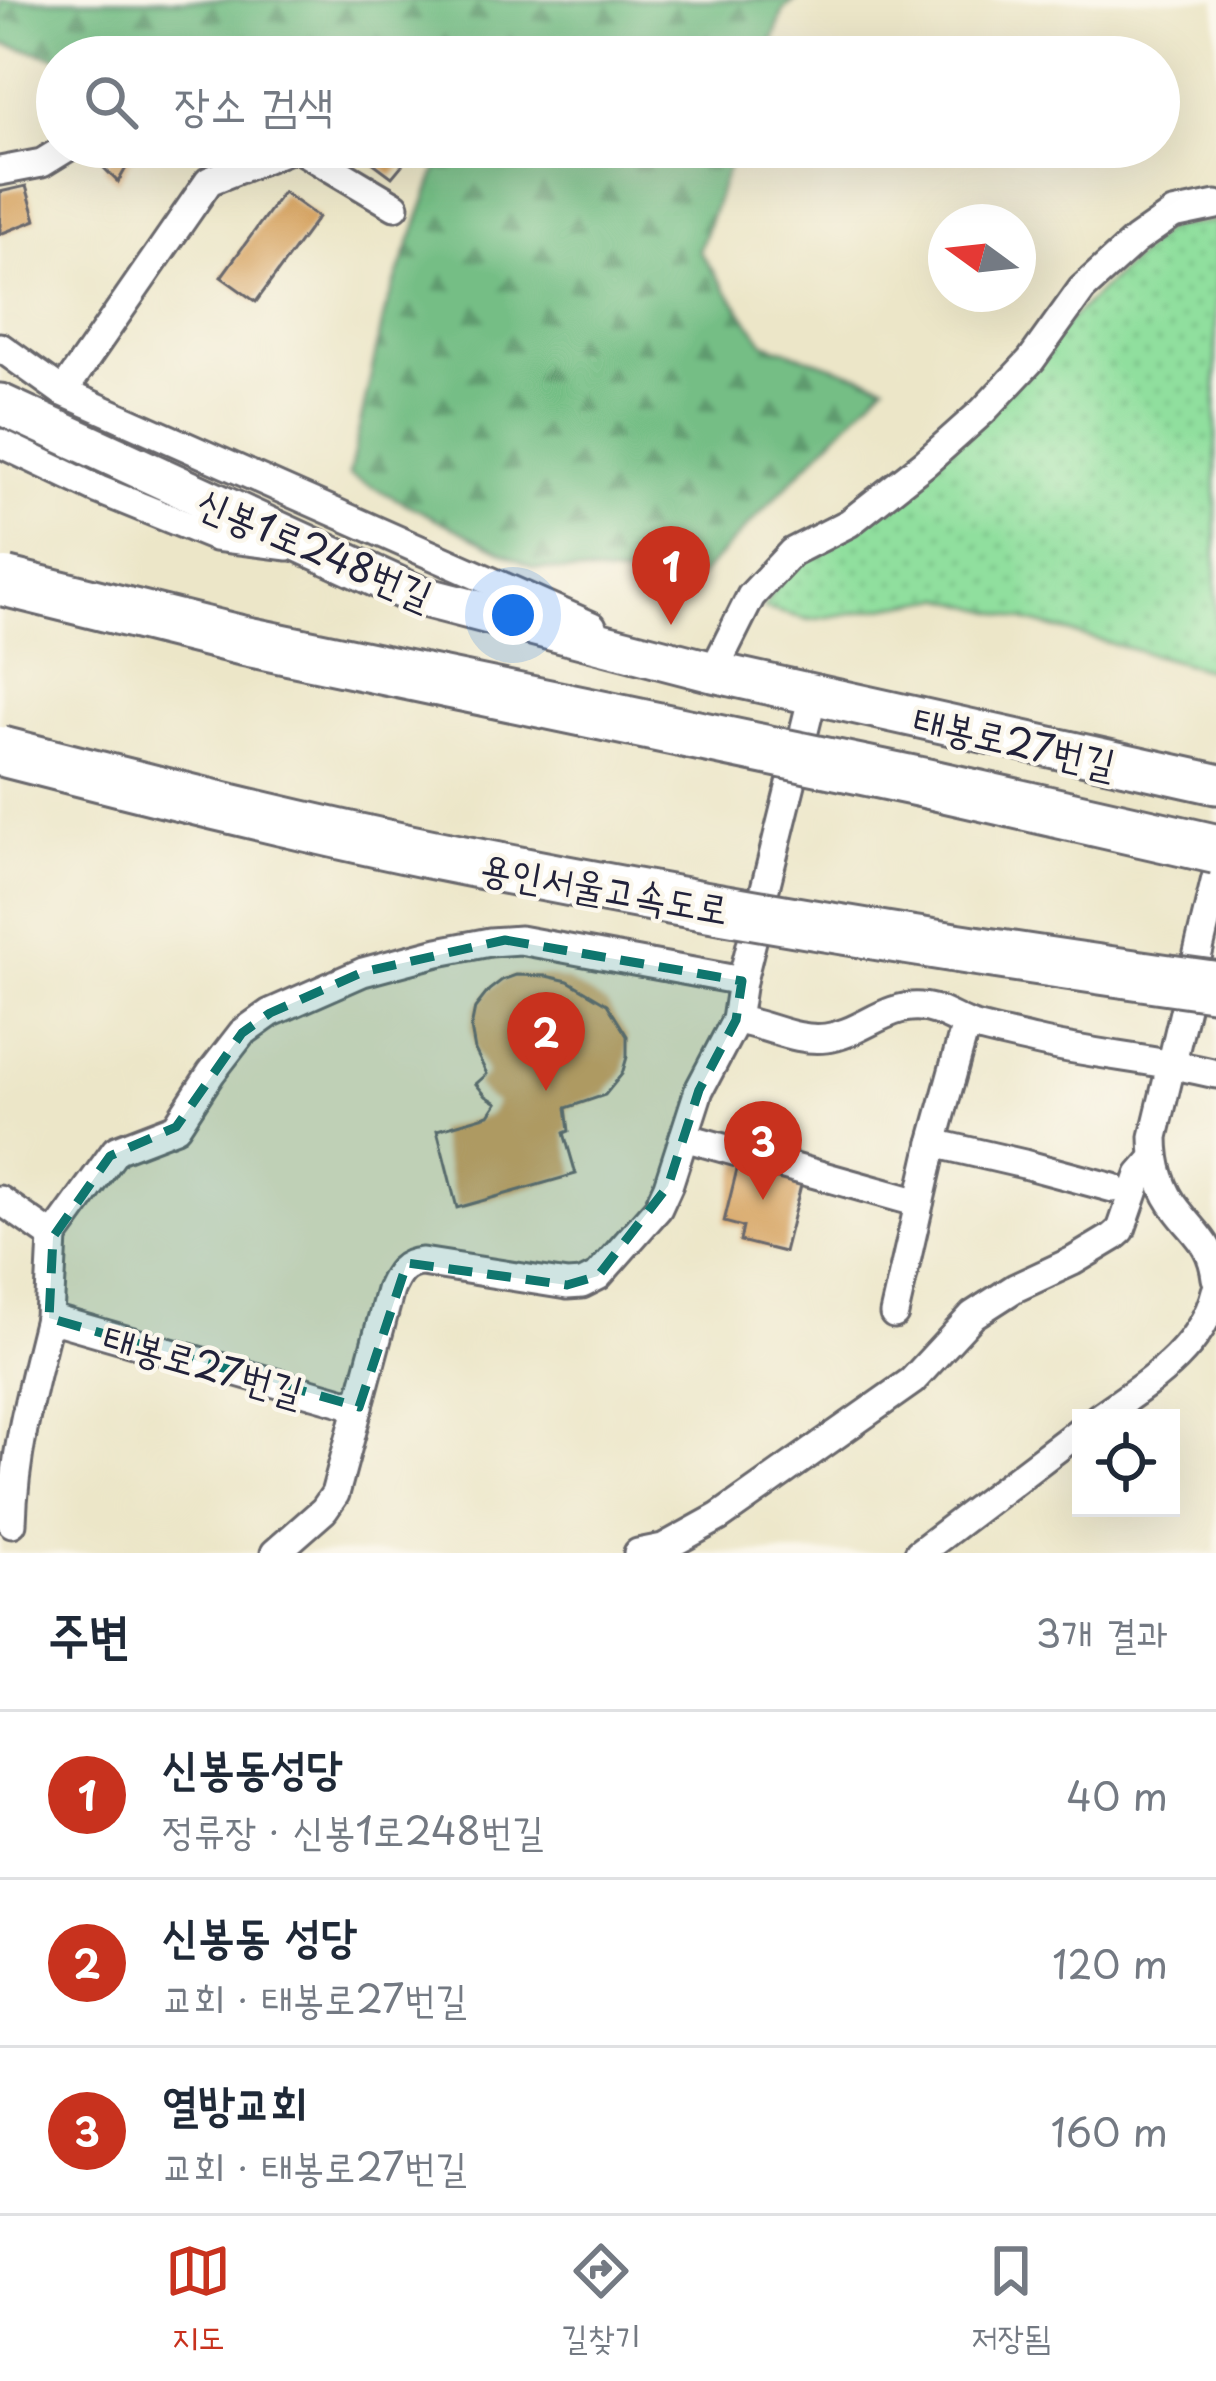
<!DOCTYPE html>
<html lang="ko">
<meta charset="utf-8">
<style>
body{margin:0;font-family:"Playpen Sans","Poor Story",sans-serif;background:#f2f2f3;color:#1f2937}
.controls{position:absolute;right:36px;bottom:36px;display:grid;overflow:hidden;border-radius:0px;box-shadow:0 12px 48px #0002}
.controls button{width:108px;height:108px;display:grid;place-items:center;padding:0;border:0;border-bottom:3px solid #e0e1e3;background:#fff;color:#1f2937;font:60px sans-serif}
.compass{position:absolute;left:928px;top:204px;width:108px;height:108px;border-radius:50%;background:#fff;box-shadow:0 12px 48px #0002;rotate:285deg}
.you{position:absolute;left:513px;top:615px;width:42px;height:42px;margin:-30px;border:9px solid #fff;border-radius:50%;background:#1a73e8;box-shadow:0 0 0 18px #1a73e833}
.badge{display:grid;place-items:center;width:78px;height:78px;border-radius:50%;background:#c8321e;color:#fff;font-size:39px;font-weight:700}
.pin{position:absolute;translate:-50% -99px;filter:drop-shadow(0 3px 6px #0008)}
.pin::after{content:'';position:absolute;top:63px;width:42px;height:36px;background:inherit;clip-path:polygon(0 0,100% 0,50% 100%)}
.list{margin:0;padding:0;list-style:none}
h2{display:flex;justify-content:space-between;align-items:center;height:156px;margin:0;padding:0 48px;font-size:51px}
h2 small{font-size:39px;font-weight:400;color:#747a83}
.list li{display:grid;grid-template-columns:78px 1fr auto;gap:36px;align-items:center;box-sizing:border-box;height:168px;padding:0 48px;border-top:3px solid #e0e1e3}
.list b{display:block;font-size:45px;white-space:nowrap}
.list p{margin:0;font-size:39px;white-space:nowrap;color:#747a83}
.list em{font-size:39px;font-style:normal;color:#747a83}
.icon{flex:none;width:66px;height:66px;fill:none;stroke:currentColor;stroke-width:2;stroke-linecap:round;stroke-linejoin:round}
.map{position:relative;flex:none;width:1216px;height:1553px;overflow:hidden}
.search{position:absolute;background:#fff;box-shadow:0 12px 48px #0002;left:36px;right:36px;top:36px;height:132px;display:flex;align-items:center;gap:30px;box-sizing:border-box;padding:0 42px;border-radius:66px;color:#747a83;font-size:45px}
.sheet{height:660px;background:#fff}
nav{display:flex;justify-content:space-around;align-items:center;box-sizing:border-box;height:168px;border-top:3px solid #e0e1e3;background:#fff;font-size:33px;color:#747a83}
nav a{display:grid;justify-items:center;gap:6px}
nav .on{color:#c8321e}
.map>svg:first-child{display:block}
</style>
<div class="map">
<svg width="1216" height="1553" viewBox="0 0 1216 1553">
<defs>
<pattern id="grass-dots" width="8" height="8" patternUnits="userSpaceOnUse" patternTransform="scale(3)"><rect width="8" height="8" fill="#90df9e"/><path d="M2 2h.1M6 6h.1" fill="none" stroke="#7cbf89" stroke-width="1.8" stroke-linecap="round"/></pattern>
<pattern id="forest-firs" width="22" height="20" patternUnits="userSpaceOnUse" patternTransform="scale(3)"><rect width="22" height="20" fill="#74be85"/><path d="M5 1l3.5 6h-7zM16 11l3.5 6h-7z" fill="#5f9a6e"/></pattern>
</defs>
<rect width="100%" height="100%" fill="#fbf7ec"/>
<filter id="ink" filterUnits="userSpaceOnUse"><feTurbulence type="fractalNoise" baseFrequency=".00833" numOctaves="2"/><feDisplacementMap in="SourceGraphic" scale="24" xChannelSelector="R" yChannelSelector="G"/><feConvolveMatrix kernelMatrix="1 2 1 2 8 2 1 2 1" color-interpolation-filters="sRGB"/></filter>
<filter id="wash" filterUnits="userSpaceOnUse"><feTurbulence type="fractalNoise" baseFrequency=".004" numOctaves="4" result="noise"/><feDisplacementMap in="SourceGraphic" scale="48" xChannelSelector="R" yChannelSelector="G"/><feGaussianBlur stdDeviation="2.7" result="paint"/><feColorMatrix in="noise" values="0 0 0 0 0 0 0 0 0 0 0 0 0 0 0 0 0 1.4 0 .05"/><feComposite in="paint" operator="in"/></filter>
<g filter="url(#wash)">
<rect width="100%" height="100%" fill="#ece6c8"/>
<path fill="url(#grass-dots)" stroke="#59806c" stroke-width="3" d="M1216,221v451l-273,-74 -133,22 -47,-12 34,-54 64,-36 306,-290z"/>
<g fill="url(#forest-firs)" stroke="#4b7060" stroke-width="3">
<path d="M0,0h795l-11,9 -17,48h-351l-6,-4 -9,4h-344l-57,-14z"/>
<path d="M445,147h290l-36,104 65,92 121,41 -192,199 -159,-15 -185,-93 36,-164z"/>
</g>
<g id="blocks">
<g fill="#d6a360">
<path d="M91,147h47l-20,35 -14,-14 5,-10z"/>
<path d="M352,147h65l-25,30z"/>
<path d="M26,186l10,34 -36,14v-42z"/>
<path d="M283,192l35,25 -62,85 -35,-25z"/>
<path d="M516,975l30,1 22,5 39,23 20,32v21l-5,17 -17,21 -39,13 3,23 -5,2 12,41 -119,34 -20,-78 52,-15 8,-12 -11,-7 -10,-12 11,-10 -12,-24 -4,-22 4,-20 14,-18 13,-10z"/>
<path d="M739,1161l64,16 -19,75 -44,-11 3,-14 -19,-5z"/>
</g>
</g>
</g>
<g filter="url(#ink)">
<use href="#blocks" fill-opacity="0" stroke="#69676c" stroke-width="3"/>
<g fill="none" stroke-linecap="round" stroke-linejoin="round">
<g stroke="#69676c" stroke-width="33">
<g id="street">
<path d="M296,147l99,59"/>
<path d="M0,171l42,-8 26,-16"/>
<path d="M0,347l63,45 529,234"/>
<path d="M63,392l146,-211 85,-34"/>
<path d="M0,443l99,47 116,47 73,9"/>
<path d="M713,672l38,-76 41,-44 57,-29 76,-60 58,-52 48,-51 51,-71 54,-49 37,-26 43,-9"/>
<path d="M1216,878l-62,259c0,27 6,52 24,74 19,25 34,33 38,67"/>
<path d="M736,1020c30,4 60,22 90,18 34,-4 60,-34 95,-31 19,1 33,13 51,19 21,6 42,10 63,15 59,14 121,18 181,33"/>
<path d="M684,1137l235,66"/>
<path d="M933,1143l91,21 89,24"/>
<path d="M0,1200l53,37 -4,81 310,89"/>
<path d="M53,1237l63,-87 60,-23 35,-54 31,-40 28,-20 93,-41 75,-20 52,-10 30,-2 222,41"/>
<path d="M894,1314l39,-171 33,-119"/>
<path d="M1098,1418c48,-34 103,-66 118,-127"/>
<path d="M12,1523c2,-71 20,-136 37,-205"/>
<path d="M275,1553l49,-43 11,-16 55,-204c7,-16 13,-27 32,-28l145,23 15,-1 16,-8 60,-68 10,-22 31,-96 37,-70 6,-39 71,-286"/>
<path d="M638,1553l25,-5 56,-31 193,-136 61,-66 42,-27 58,-27 40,-24 8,-7 19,-55 14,-16"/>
<path d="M919,1553l162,-123"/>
</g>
</g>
<g stroke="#69676c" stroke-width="45">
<path id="secondary" d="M0,404l416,191 297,77 503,112"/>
</g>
<use href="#street" stroke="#fff" stroke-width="27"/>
<use href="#secondary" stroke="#fff" stroke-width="39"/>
<g stroke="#69676c" stroke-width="54" stroke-linecap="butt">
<g id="highway-bridge">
<path d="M6,582l234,58 685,143 291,66"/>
<path d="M0,751c153,39 306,78 461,109 250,50 502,91 755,126"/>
</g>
</g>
<use href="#highway-bridge" stroke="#fff" stroke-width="48"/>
</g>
</g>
<path fill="#0f766e" fill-opacity="0.2" stroke="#0f766e" stroke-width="9" stroke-dasharray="24 15" stroke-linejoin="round" d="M505,940l237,41 -6,39 -37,70 -31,96 -70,90 -31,9 -160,-22 -48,144 -310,-89 4,-81 57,-81 66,-29 66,-94 28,-20 93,-41z"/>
<g text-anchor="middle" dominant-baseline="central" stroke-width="9" stroke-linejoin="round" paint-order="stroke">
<g font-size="39" fill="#22223b" stroke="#fbf7ec">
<text transform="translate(316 546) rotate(23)">신봉1로248번길</text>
<text transform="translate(1015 739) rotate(13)">태봉로27번길</text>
<text transform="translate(605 886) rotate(10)">용인서울고속도로</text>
<text transform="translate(204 1362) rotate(16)">태봉로27번길</text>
</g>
</g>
</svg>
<div class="controls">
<button><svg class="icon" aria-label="locate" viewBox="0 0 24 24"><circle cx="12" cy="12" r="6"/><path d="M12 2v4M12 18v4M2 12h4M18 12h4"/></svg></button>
</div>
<svg class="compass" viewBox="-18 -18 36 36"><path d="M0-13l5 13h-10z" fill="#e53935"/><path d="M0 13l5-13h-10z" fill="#747a83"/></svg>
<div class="you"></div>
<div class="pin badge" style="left:671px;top:625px">1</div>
<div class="pin badge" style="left:546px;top:1091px">2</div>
<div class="pin badge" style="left:763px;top:1200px">3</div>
<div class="search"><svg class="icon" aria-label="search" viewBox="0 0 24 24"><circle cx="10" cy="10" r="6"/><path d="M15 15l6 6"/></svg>장소 검색</div>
</div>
<section class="sheet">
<h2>주변<small>3개 결과</small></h2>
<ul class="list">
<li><span class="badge">1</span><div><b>신봉동성당</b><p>정류장 · 신봉1로248번길</p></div><em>40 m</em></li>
<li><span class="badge">2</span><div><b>신봉동 성당</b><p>교회 · 태봉로27번길</p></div><em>120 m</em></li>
<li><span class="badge">3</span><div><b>열방교회</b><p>교회 · 태봉로27번길</p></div><em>160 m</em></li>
</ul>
</section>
<nav>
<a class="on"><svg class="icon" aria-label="map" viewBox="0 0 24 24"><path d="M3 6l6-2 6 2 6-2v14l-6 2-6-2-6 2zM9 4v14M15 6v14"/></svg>지도</a>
<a><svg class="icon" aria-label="directions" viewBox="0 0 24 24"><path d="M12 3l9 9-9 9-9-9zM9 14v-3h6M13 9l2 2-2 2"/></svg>길찾기</a>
<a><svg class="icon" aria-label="saved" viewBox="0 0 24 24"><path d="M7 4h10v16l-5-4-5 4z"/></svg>저장됨</a>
</nav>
